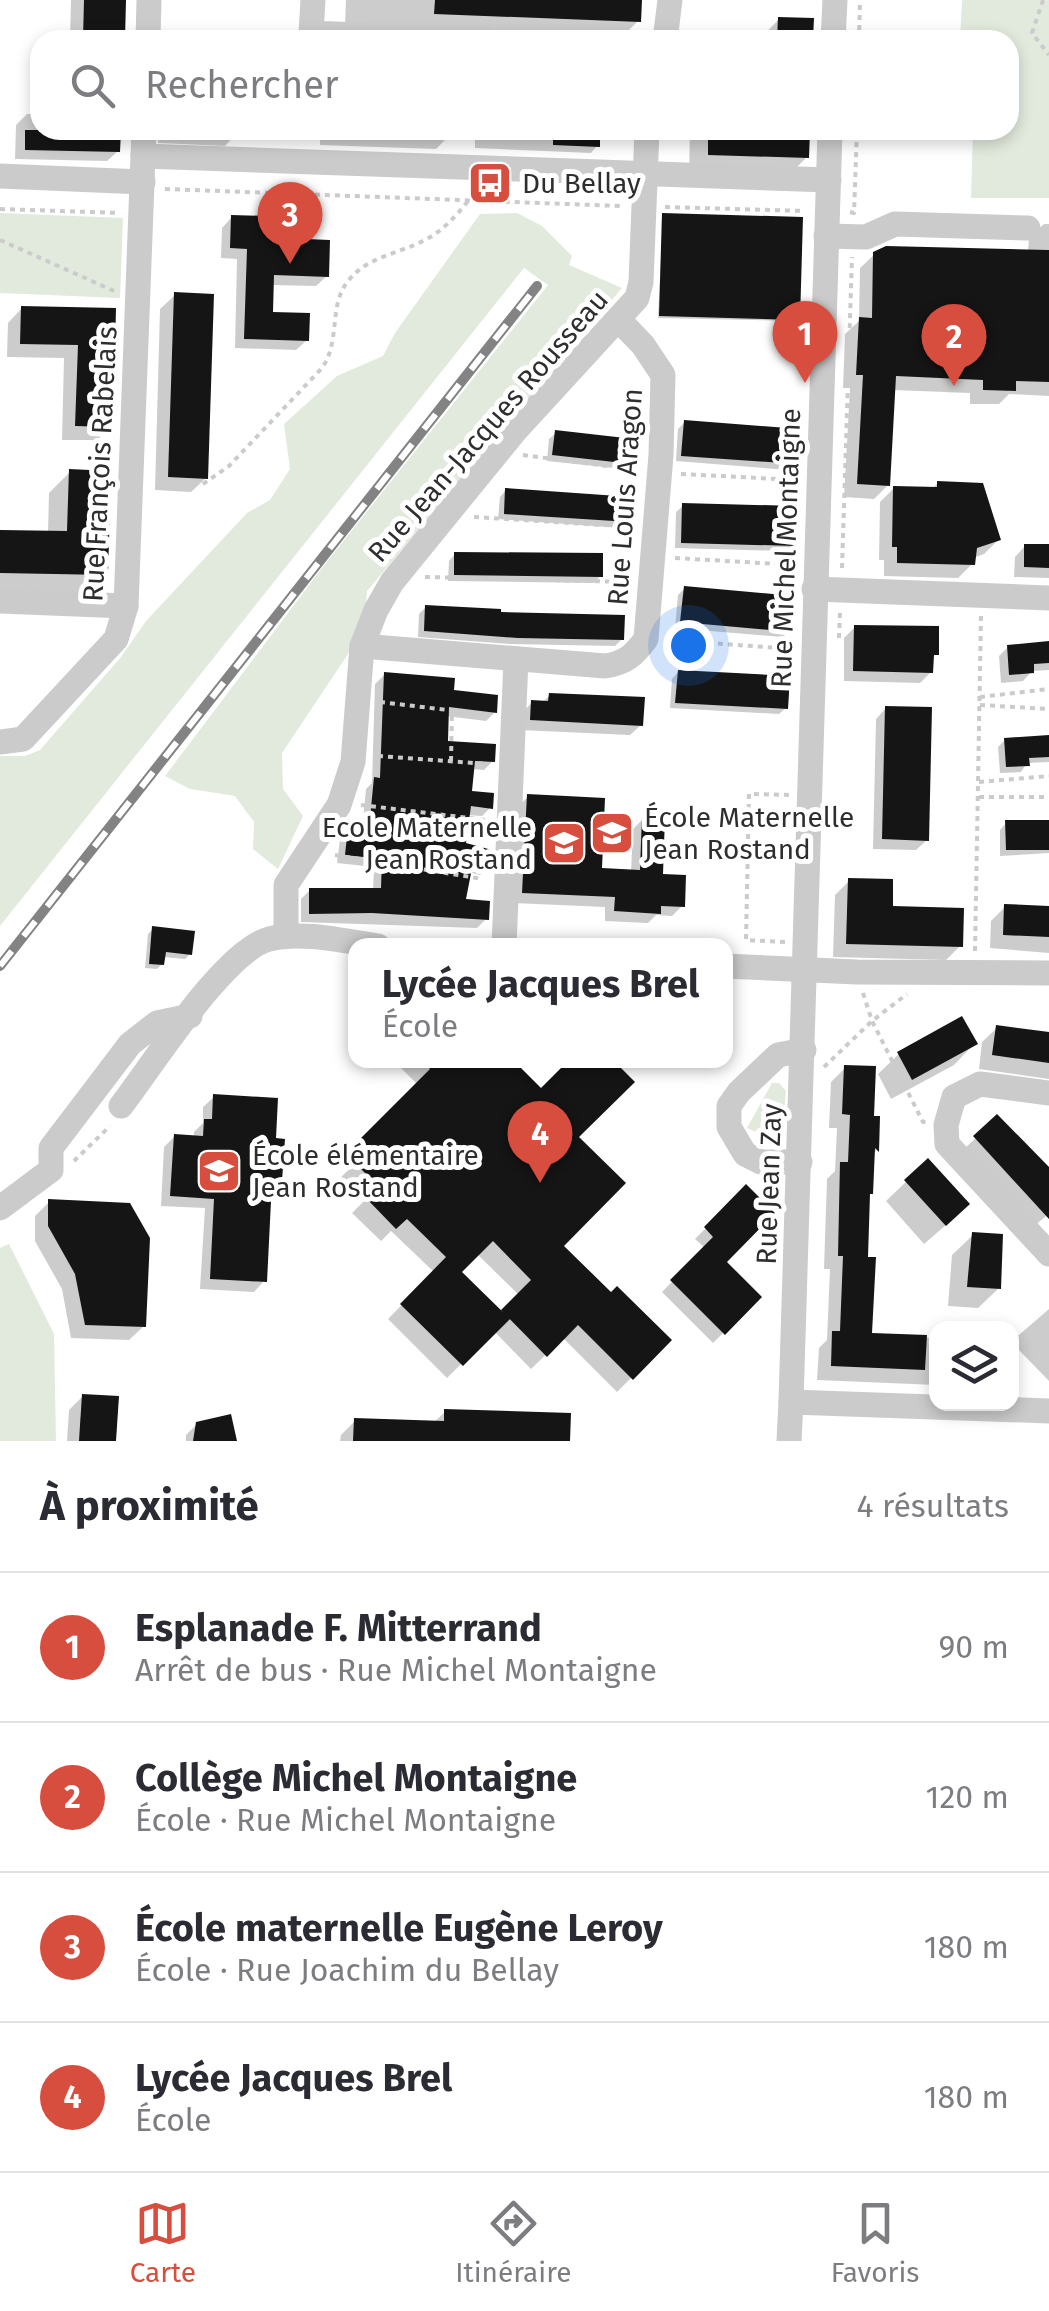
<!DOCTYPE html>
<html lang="fr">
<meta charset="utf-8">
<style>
body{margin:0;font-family:"Fira Sans",sans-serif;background:#f2f2f3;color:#2b2b33}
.controls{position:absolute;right:30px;bottom:30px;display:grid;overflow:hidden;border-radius:20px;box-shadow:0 5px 15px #0003}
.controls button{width:90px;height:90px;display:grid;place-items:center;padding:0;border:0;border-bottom:2px solid #e1e1e2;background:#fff;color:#2b2b33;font:50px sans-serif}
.you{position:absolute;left:688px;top:645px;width:35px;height:35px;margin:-25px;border:8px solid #fff;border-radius:50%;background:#1a73e8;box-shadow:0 0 0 15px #1a73e833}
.badge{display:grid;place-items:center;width:65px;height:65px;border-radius:50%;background:#d74d3e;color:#fff;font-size:32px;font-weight:700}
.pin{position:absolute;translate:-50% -82px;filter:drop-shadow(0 2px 5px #0008)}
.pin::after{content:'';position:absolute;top:52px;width:35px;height:30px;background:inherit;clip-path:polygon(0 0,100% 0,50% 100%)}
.popup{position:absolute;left:348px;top:938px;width:385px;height:130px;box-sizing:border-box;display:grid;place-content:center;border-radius:20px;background:#fff;filter:drop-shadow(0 2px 8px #0005);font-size:32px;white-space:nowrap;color:#7c7c81}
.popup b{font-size:38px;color:#2b2b33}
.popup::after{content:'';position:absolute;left:50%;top:100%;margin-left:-20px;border:20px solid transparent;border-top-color:#fff}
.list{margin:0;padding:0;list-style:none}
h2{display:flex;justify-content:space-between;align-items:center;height:130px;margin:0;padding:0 40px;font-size:42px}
h2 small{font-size:32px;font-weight:400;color:#7c7c81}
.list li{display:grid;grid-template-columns:65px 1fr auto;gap:30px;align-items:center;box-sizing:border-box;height:150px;padding:0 40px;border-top:2px solid #e1e1e2}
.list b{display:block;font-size:38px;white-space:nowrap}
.list p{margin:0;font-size:32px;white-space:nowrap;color:#7c7c81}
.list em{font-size:32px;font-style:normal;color:#7c7c81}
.icon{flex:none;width:55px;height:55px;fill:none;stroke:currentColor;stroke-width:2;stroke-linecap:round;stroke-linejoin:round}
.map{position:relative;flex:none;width:1049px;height:1441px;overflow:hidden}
.search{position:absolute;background:#fff;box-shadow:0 5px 15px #0003;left:30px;right:30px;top:30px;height:110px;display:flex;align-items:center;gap:25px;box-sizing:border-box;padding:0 35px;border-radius:30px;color:#7c7c81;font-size:38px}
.sheet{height:730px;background:#fff}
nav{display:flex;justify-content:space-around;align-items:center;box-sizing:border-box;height:140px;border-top:2px solid #e1e1e2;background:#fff;font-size:28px;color:#7c7c81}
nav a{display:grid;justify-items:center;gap:5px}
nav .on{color:#d74d3e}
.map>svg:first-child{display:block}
</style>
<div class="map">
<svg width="1049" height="1441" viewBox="0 0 1049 1441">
<rect width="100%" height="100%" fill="#fff"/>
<g fill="#e2eadd">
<path d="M962,0h87v198h-78l2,-68h36v-90h-49z"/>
<path d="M0,213l123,5 -3,80 -120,-5z"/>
<path d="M517,213l25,13 30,30 -3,9 53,23 -255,303 -2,29 -17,34 -66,99 1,36 20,27 -25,53 -25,-20 1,-27 -19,-26 -45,-7 -25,-13 160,-212 223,-279 -24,-17 -524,658v-170h25l15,-6 81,-93 25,-36 101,-108 23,-13 20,-31 -6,-45 53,-48 46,-20 12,-23 85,-119z"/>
<path d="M772,1083h7l7,8 -4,44 -14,2 -21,-9z"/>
<path d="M9,1244l45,90 2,107h-56v-193z"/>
</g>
<g fill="#0003" fill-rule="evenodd">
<path d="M71,0h52l-1,40h-52z"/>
<path d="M346,0h293l-1,21 -14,14 -279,-11z"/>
<path d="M779,19l32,21h-52z"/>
<path d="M27,114h13v16h78v21l-11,10 -92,-2 1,-34z"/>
<path d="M158,130h77v5l-10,11 -67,-3z"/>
<path d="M320,130h125v10l-9,9 -116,-4z"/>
<path d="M475,130h123l-1,16 -6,7 -116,-5z"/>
<path d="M690,130h118l-1,27 -20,20 -98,-3z"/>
<path d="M663,216l135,103 -3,2 -137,-3z"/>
<path d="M232,217l72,25 23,34 -11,10 -45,-1 -1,30 37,25 -11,10 -61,-2 2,-89 -16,-1 1,-30z"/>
<path d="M1044,224h5v172l-40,-2 -10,10h-29v-11l-77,-3 -5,95 -14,14 -30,-2 6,-109h-7l2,-54 14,-13 1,-53 15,-14 153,-2 1,-14z"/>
<path d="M175,295l31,183 -15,14 -36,-2 5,-181z"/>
<path d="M22,308l92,3 -3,115 -14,14h-35l2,-82 -57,-1 1,-34z"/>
<path d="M685,422l110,41 -7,7 -112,-9 2,-32z"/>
<path d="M556,433l73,30 -6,6 -76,-8 2,-22z"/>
<path d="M70,472l36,102 -21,21 -85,-2v-60h48l1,-40z"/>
<path d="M938,483l60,57 -14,14 -11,4 -1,6 -14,14 -74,-2v-16h-5l1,-58 14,-14 38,1z"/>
<path d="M506,490l122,31 -7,7 -123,-9 2,-22z"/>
<path d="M683,506l111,39 -7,6 -112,-3 1,-36z"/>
<path d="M1025,546l24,1v31l-35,-1 1,-20z"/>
<path d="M455,554l145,22 -6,7 -146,-2 1,-20z"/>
<path d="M684,589l106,41 -7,7 -108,-9 3,-33z"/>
<path d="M426,607l72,7 124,25 -7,7 -105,-2 -92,-7 1,-23z"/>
<path d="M855,627l81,27 -5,5v13l-11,11 -76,-2v-43z"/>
<path d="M1049,644v26l-17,1 -9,10 -22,2 -2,-27 9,-9z"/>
<path d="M678,672l108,36 -7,6 -109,-6 2,-29z"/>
<path d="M384,675l67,17 44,20 -9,9 -40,-5 -1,28 48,17 -9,9 -13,-1 -1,24 21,14 -9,9 -15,-1 -3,30 25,21 -9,9 -12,-3 -5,29 23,18 -9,9 -176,-6v-23l9,-9h63l1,-23 -37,-4 3,-24 9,-9 13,1 4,-42 6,-6 3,-99z"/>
<path d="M550,695l91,30 -11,10 -110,-5 1,-17 11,-10h10z"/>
<path d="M886,708l41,132 -11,10 -43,-1 3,-130z"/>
<path d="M1049,738v24l-22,1 -6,9 -21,1 -2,-26 7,-7z"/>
<path d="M528,797l71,74 32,1 2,-43 10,-10 17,57 22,30 -10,10 -16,-1 -8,8 -43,-2v-14l-92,-4 4,-96z"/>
<path d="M1049,822v31l-49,3v-26l6,-7z"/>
<path d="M849,881l41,28 70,37 -14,14 -113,-3 2,-62z"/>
<path d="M1005,907l44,3v43l-59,-5 1,-27z"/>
<path d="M153,929l37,25 -5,5 -22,-2 -1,7 -5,5 -12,-1 3,-34z"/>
<path d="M997,1028l52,6v45l-70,-10 3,-27z"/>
<path d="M974,1044l-20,21 -63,34 -13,-25 21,-20z"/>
<path d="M393,1060h217l-34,77 -15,109 50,49 58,45 -52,52 -54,-54 -32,31 -37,-38 -47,47 -59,-59 46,-47 -43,-41 -10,10 -29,-28 12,-12 -23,-24 15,-14 -8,-8 70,-70zM477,1254l42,41 -18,18 -42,-41z"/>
<path d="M845,1068l26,50 6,1 -1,32 -4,4 -1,38 -3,3 -2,63 4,76 66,3v47l-119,-5 2,-32 8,-8 3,-71h-6l3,-90 8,-8 2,-43h-8l2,-46z"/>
<path d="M214,1097l59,43 7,40 -11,11 -5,90 -10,11 -54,-3 5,-81 -44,-2 3,-59 10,-10 20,1v-6l9,-9v-16z"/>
<path d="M997,1118l52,54v47l-3,-3 -13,11 -70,-77z"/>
<path d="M928,1161l19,63 -23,20 -38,-43z"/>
<path d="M746,1188l-22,74 35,35 -46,46 -51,-51 43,-44 -10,-9z"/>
<path d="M49,1202l95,124 -15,14 -58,-2 -9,-49 -27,-48v-25z"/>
<path d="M973,1235l26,53 -21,20 -30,-2 4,-51z"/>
<path d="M1049,1309v72l-34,-35 -3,30v-35z"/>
<path d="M83,1396l30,45h-46l2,-31z"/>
<path d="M445,1412l122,29h-227l1,-6 14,-14 78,2z"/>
<path d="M197,1424l37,17h-48v-6z"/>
</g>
<g fill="#151515">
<path d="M84,0h42l-1,40h-42z"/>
<path d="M435,0h207l-1,22 -207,-8z"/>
<path d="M778,17l36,1 -1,22h-36z"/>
<path d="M25,130h96l-1,22 -95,-2z"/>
<path d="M553,130h47v17l-47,-2z"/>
<path d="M708,130h102l-1,28 -101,-3z"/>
<path d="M662,213l141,4 -3,103 -141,-4z"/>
<path d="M231,215l77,2 -2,22 24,1 -1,37 -55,-2 -1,37 37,1 -1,28 -65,-2 3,-90 -17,-1z"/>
<path d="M886,246l163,4v132l-33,-1v10l-33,-1v-10l-87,-4 -6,110 -33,-2 6,-109h-7l3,-58 13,1 1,-66z"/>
<path d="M174,292l40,2 -6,185 -40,-2z"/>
<path d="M21,306l95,2 -3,119 -38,-1 3,-81 -58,-1z"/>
<path d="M684,420l116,9 -3,35 -116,-8z"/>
<path d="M555,430l79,9 -2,25 -80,-9z"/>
<path d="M69,469l42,2 -3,104 -108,-2v-43l67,1z"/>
<path d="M937,481l46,2 18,57 -24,8 -2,17 -78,-2v-16h-5l1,-61 44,1z"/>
<path d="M505,488l127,9 -2,25 -126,-8z"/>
<path d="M682,503l115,3 -1,40 -115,-3z"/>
<path d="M1024,544h25v24l-25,-1z"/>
<path d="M454,552l149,1v24l-149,-2z"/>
<path d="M684,586l111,10 -3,36 -112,-10z"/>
<path d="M425,605l76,4v3l124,3 -1,25 -106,-2 -94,-7z"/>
<path d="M854,625l85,1v29h-5l-1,18 -80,-2z"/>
<path d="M1049,641v22l-15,1v9l-25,2 -2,-30z"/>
<path d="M678,670l112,6 -2,33 -113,-6z"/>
<path d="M384,672l71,6 -1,12 44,5 -1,18 -48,-6 -1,34 48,3 -1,18 -20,-1 -3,30 22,2 -1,16 -22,-3 -5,37 26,7 -1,17 -18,-4 -7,36 24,2 -1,19 -117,-7 -63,1v-26h72l1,-29 -37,-4 3,-28 21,2 5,-52 6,1z"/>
<path d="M549,693l96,4 -2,29 -113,-6 1,-20 17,1z"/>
<path d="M885,706l47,1 -3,134 -47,-2z"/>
<path d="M1049,735v22l-20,1 1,8 -24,1 -2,-29z"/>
<path d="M527,794l78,4 -3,70 38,2 2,-54 23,1 -2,57 23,1 -1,32 -24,-1v8l-47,-3 1,-14 -93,-4z"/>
<path d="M1005,820h44v30h-43z"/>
<path d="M848,878l45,1v27l71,2 -1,39 -117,-3z"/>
<path d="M1004,904l45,2v31l-46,-2z"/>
<path d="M152,926l43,5 -3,24 -26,-3 -2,13 -15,-1z"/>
<path d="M962,1016l16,28 -66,36 -15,-28z"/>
<path d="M996,1025l53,7v31l-57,-8z"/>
<path d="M421,1060h192l22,22 -56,55 47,46 -62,63 47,46 6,-6 55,54 -39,40 -55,-55 -31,32 -46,-47 30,-30 -38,-39 -31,31 48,47 -47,47 -63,-62 46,-47 -39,-38 -11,10 -31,-32 12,-12 -23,-23 14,-15 -8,-8 70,-70z"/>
<path d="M844,1065l32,1 -2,50h6l-1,36 -4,-4 -2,46h-3l-2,63h8l-4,76 55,2 -2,35 -94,-4 1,-35h8l3,-75h-5l2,-94h8l2,-47 -8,-1z"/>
<path d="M213,1094l65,4 -2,40 9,1 -3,42h-10l-5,101 -57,-3 4,-80 -44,-3 4,-62 29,2 1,-17h8z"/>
<path d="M997,1114l52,53v52l-76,-83z"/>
<path d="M928,1158l42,46 -24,22 -42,-46z"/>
<path d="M746,1184l29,29 -48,49 35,35 -37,38 -55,-55 43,-43 -9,-10z"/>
<path d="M48,1199l82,4 20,35 -4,89 -61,-2 -10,-51 -27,-48z"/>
<path d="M972,1232l31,2 -2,55 -34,-2z"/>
<path d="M82,1394l37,2 -3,45h-37z"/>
<path d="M444,1409l127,4 -1,28h-217l1,-23 90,3z"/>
<path d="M231,1414l6,27h-44l3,-19z"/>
</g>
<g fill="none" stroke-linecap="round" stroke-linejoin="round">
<g stroke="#cbcbcb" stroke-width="4" stroke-dasharray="5 5" stroke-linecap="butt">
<path d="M1043,0l-11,33 17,22"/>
<path d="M859,40l1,-40"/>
<path d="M165,189l455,17"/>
<path d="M665,207l140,4"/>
<path d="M0,209l120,4"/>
<path d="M850,212l4,1 3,-83"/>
<path d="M0,240l114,51"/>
<path d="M523,455l114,15"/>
<path d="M681,474l116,6"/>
<path d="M203,484l26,-18 93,-98c19,-27 6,-62 26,-87 19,-24 49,-27 75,-40 19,-9 32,-24 46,-41"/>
<path d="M474,517l161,10"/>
<path d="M675,558l120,7"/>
<path d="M842,568l10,-311"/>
<path d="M425,577l205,5"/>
<path d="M839,638l1,-26"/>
<path d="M668,640l125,9"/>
<path d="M980,697l69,-8"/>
<path d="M380,702l110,13"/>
<path d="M980,705l69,4"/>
<path d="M378,756l110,8"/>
<path d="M451,761l1,-50"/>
<path d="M979,782l70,-6"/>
<path d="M979,797h70"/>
<path d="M361,805l125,15"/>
<path d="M335,855l148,24"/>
<path d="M785,942l-39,-2 3,-146 40,1"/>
<path d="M400,943l25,3"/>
<path d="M975,951l6,-336"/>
<path d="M863,993l9,28 51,101h3"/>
<path d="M824,1067l48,-46 35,-27"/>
<path d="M74,1161l36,-35"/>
</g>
<g stroke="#cbcbcb" stroke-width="25">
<path d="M313,0l-2,33 175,7"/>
<path d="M148,40l1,-40"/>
<path d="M665,40l5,-40"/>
<path d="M833,40l2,-40"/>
<path d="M830,130l-39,1272 258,9"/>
<path d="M143,156l686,24"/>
<path d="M0,176l143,6"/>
<path d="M826,236l40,1 29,-13 133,4"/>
<path d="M814,589l235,9"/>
<path d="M0,601l126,5"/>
<path d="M362,646l243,20c21,-3 29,-11 41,-27l15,-184 2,-80 -20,-30 -25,-26"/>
<path d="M0,742l23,-3 93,-100 10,-33 18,-476"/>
<path d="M286,936v-51l53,-80 14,-43 9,-116 14,-36 16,-28 123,-151 122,-133 4,-16 6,-152"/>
<path d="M504,946l12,-287"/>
<path d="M725,966l132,6 192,1"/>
<path d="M1049,1093l-69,-9 -26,13 -8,28 1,19 102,110"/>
<path d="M121,1106c31,-40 103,-155 148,-167 34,-8 74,2 109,7"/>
<path d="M800,1162h-39l-16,-8 -16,-27v-21l10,-14 39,-37 26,-5"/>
<path d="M0,1208l51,-38v-22l79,-104 27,-21 33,-7"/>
<path d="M789,1441l2,-39"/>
</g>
<g stroke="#838383" stroke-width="10">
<path id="rail" d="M0,966l537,-680"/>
</g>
<use href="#rail" stroke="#fff" stroke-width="6" stroke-dasharray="19" stroke-linecap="butt"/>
</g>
<defs>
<g id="bus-square" transform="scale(2.25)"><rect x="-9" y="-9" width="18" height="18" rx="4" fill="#d74d3e" stroke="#fff"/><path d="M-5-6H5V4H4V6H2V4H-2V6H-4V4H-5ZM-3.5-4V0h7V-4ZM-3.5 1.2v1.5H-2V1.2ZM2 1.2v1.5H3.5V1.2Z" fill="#fff"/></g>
<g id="school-square" transform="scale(2.25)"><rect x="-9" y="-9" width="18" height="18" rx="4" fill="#d74d3e" stroke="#fff"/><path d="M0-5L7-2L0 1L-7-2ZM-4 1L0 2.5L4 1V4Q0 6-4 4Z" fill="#fff"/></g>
</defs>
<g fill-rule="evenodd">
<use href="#bus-square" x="490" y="183"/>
<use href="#school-square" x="612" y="833"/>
<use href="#school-square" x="564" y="843"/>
<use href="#school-square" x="219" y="1171"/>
</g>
<g text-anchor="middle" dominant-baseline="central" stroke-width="10" stroke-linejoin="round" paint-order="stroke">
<g font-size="28" fill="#2e2e2e" stroke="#fff" text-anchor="start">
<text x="522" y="183">Du Bellay</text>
<text x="644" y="817">École Maternelle<tspan x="644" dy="32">Jean Rostand</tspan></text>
<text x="532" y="827" text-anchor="end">Ecole Maternelle<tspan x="532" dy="32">Jean Rostand</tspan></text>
<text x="252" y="1155">École élémentaire<tspan x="252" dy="32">Jean Rostand</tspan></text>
</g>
<g font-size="28" fill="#2e2e2e" stroke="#fff">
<text transform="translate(488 426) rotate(-49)">Rue Jean-Jacques Rousseau</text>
<text transform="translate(100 464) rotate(-87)">Rue François Rabelais</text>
<text transform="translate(625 497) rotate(-86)">Rue Louis Aragon</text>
<text transform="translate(786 548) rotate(-88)">Rue Michel Montaigne</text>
<text transform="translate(769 1184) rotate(-88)">Rue Jean Zay</text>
</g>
</g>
</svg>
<div class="controls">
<button><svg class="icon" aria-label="layers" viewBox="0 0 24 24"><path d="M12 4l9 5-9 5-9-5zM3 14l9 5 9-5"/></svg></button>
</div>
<div class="you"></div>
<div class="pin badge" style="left:805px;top:383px">1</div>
<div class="pin badge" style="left:954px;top:386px">2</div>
<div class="pin badge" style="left:290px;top:264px">3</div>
<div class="pin badge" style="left:540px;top:1183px">4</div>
<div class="popup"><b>Lycée Jacques Brel</b>École</div>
<div class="search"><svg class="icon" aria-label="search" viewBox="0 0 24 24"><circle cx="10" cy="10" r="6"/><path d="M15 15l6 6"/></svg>Rechercher</div>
</div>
<section class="sheet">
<h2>À proximité<small>4 résultats</small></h2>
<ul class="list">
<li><span class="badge">1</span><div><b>Esplanade F. Mitterrand</b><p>Arrêt de bus · Rue Michel Montaigne</p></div><em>90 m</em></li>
<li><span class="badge">2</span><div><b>Collège Michel Montaigne</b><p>École · Rue Michel Montaigne</p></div><em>120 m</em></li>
<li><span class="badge">3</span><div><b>École maternelle Eugène Leroy</b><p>École · Rue Joachim du Bellay</p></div><em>180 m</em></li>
<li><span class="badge">4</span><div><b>Lycée Jacques Brel</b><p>École</p></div><em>180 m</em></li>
</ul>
</section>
<nav>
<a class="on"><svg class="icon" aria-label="map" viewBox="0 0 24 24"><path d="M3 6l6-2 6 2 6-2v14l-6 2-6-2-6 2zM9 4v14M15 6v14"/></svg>Carte</a>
<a><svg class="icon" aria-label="directions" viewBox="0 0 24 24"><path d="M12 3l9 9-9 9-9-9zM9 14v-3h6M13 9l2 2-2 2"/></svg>Itinéraire</a>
<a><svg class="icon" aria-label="saved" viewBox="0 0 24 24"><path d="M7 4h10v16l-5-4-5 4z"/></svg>Favoris</a>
</nav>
